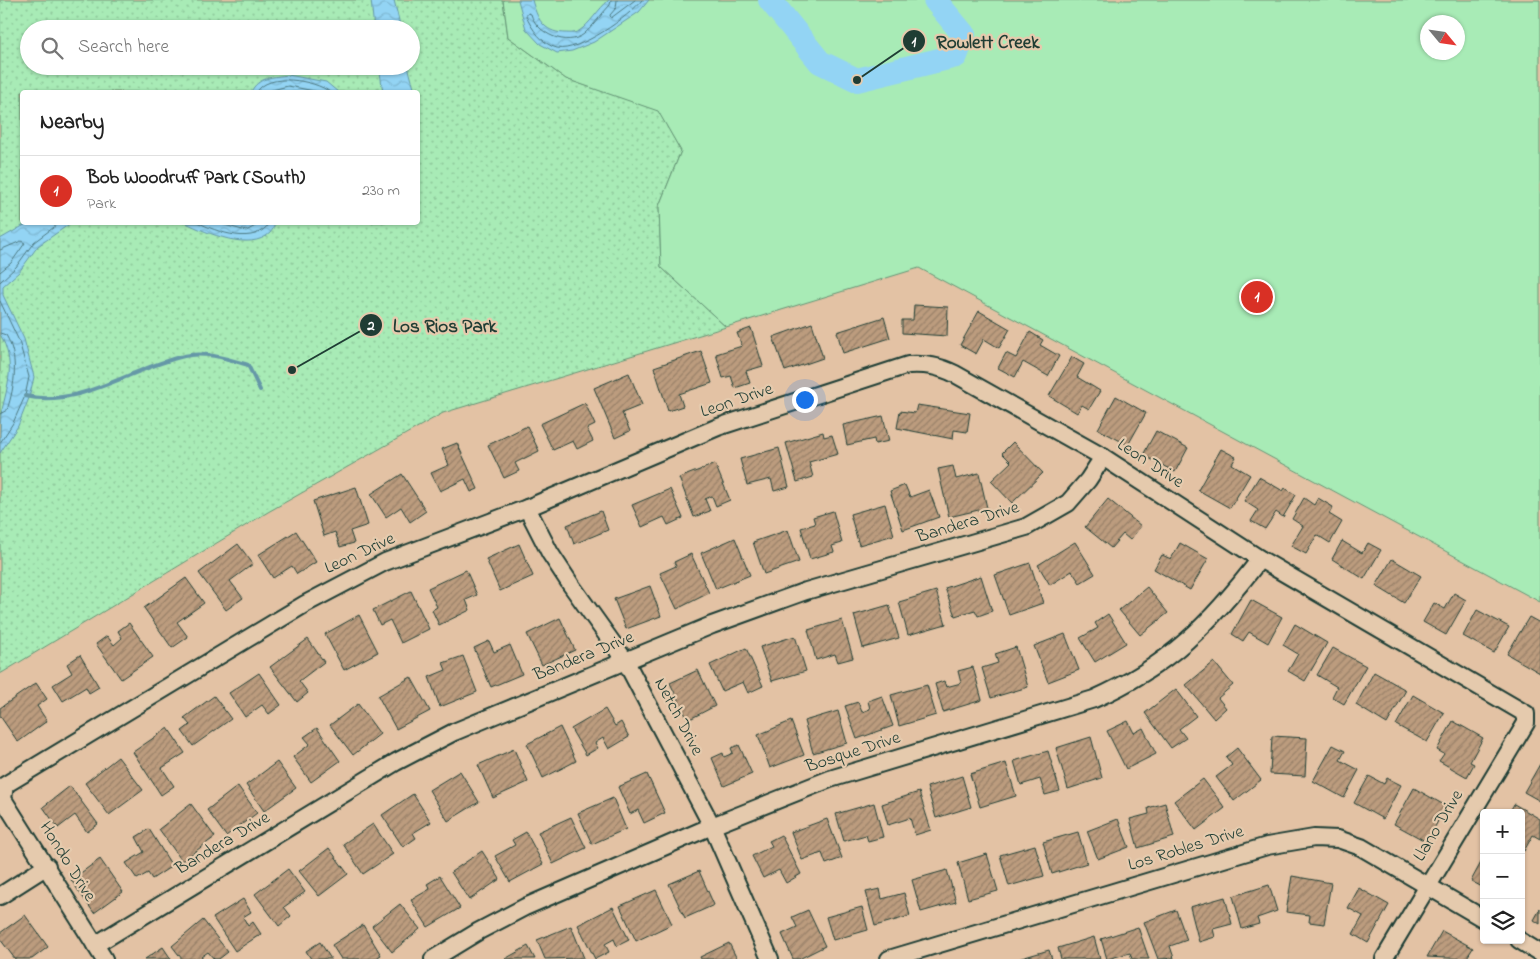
<!DOCTYPE html>
<meta charset="utf-8">
<style>
body{margin:0;font-family:"Indie Flower",sans-serif;background:#f2f2f2;color:#222}
.controls{position:absolute;right:15px;bottom:15px;display:grid;overflow:hidden;border-radius:5px;box-shadow:0 1px 4px #0004}
.controls button{width:45px;height:45px;display:grid;place-items:center;padding:0;border:0;border-bottom:1px solid #e0e0e0;background:#fff;color:#222;font:25px sans-serif}
.compass{position:absolute;left:1420px;top:15px;width:45px;height:45px;border-radius:50%;background:#fff;box-shadow:0 1px 4px #0004;rotate:119deg}
.you{position:absolute;left:804px;top:399px;width:18px;height:18px;margin:-12px;border:4px solid #fff;border-radius:50%;background:#1a73e8;box-shadow:0 0 0 8px #1a73e833}
.badge{display:grid;place-items:center;width:32px;height:32px;border-radius:50%;background:#d93025;color:#fff;font-size:16px;font-weight:700}
.pin{position:absolute;translate:-50% -50%;border:2px solid #fff;box-shadow:0 1px 5px #0006}
.list{margin:0;padding:0;list-style:none}
h2{display:flex;justify-content:space-between;align-items:center;height:65px;margin:0;padding:0 20px;font-size:21px}
h2 small{font-size:16px;font-weight:400;color:#767676}
.list li{display:grid;grid-template-columns:32px 1fr auto;gap:15px;align-items:center;box-sizing:border-box;height:70px;padding:0 20px;border-top:1px solid #e0e0e0}
.list b{display:block;font-size:19px;white-space:nowrap}
.list p{margin:0;font-size:16px;white-space:nowrap;color:#767676}
.list em{font-size:16px;font-style:normal;color:#767676}
.icon{flex:none;width:28px;height:28px;fill:none;stroke:currentColor;stroke-width:2;stroke-linecap:round;stroke-linejoin:round}
.map{position:relative;flex:none;width:1540px;height:959px;overflow:hidden}
.search{position:absolute;background:#fff;box-shadow:0 1px 4px #0004;left:20px;top:20px;width:400px;height:55px;display:flex;align-items:center;gap:12px;box-sizing:border-box;padding:0 18px;border-radius:28px;color:#767676;font-size:19px}
.panel{position:absolute;background:#fff;box-shadow:0 1px 4px #0004;left:20px;top:90px;width:400px;height:135px;border-radius:5px}
.map>svg:first-child{display:block}
</style>
<div class="map">
<svg width="1540" height="959" viewBox="0 0 1540 959">
<defs>
<pattern id="grass-dots" width="8" height="8" patternUnits="userSpaceOnUse" patternTransform="scale(1.25)"><rect width="8" height="8" fill="#a8ebb6"/><path d="M2 2h.1M6 6h.1" fill="none" stroke="#90ca9d" stroke-width="1.8" stroke-linecap="round"/></pattern>
<pattern id="water-waves" width="16" height="10" patternUnits="userSpaceOnUse" patternTransform="scale(1.25)"><rect width="16" height="10" fill="#93d4f4"/><path d="M0 5q4-4 8 0t8 0" fill="none" stroke="#7eb7d2"/></pattern>
<pattern id="building-hatch" width="6" height="6" patternUnits="userSpaceOnUse" patternTransform="scale(1.25)"><rect width="6" height="6" fill="#bc9c7e"/><path d="M-1 1l2-2M0 6l6-6M5 7l2-2" fill="none" stroke="#988068"/></pattern>
</defs>
<rect width="100%" height="100%" fill="#e3c2a4"/>
<filter id="ink" filterUnits="userSpaceOnUse"><feTurbulence type="fractalNoise" baseFrequency=".02" numOctaves="2"/><feDisplacementMap in="SourceGraphic" scale="10" xChannelSelector="R" yChannelSelector="G"/><feConvolveMatrix kernelMatrix="1 2 1 2 8 2 1 2 1" color-interpolation-filters="sRGB"/></filter>
<g filter="url(#ink)">
<path fill="url(#grass-dots)" stroke="#649475" fill-rule="evenodd" d="M0,0h503l5,37 58,42 92,31 23,41 -22,55 2,61 65,60 -283,86 -175,99 -268,162zM29,29h382v37h-382zM22,92h396v130h-396z"/>
<path fill="#a8ebb6" stroke="#649475" fill-rule="evenodd" d="M503,0h1037v602l-621,-334 -193,59 -65,-60 -2,-61 22,-55 -23,-40 -92,-32 -58,-42zM1428,22h30v30h-30z"/>
<g fill="url(#water-waves)" stroke="#6598a7">
<path d="M371,0h23l7,29h-27z"/>
<path d="M518,0h14c5,18 11,32 32,33 6,0 9,1 15,-2 11,-7 19,-22 30,-31h40l-10,12 -45,30 -22,9 -15,2 -17,-9 -14,-15z"/>
<path d="M379,66h29l7,26h-32z"/>
<path d="M288,75l38,7 12,10h-87c7,-15 22,-15 37,-17z"/>
<path d="M28,223h43l-33,23 -19,26 -16,14v9l21,44 10,38 -5,21 -11,28 -18,27c0,-12 0,-27 1,-39 7,-30 15,-51 -1,-80v-95z"/>
<path d="M232,223h44c-2,2 -3,7 -6,10 -20,19 -63,0 -84,-10z"/>
</g>
<g fill="none" stroke-linecap="round" stroke-linejoin="round">
<g stroke="#4d7981" stroke-width="1">
<path d="M611,0l-1,5c-9,9 -16,21 -26,29 -17,14 -48,-1 -53,-20l-3,-1 -2,3c5,12 17,29 31,32 21,5 73,-32 85,-48"/>
<path d="M617,0l-1,8 -6,7 1,3 24,-18"/>
<path d="M257,92c10,-20 58,-12 73,0"/>
<path d="M264,92l24,-6 32,6"/>
<path d="M197,222c20,10 59,25 73,0"/>
<path d="M214,222l32,9 17,-9"/>
<path d="M0,250l21,-9 4,2 -14,20 -11,9"/>
<path d="M0,282l16,-15 18,-25 27,-20"/>
<path d="M0,301l19,40 10,36 -4,19 -12,27 -13,20"/>
<path d="M0,333l6,2c13,22 9,51 1,75l-7,4"/>
</g>
<path stroke="#6598a7" stroke-width="4" d="M25,396c56,12 106,-28 159,-40 21,-5 44,3 64,9l12,25"/>
<path stroke="#93d4f4" stroke-width="24" d="M770,0l50,62 37,18 99,-24 8,-21 -29,-35"/>
</g>
<g fill="url(#building-hatch)" stroke="#1f3d34">
<path d="M914,305l34,2 -1,29 -45,-3v-13h11z"/>
<path d="M979,311l31,18 -11,19 -15,-9 -8,15 -16,-9z"/>
<path d="M884,317l6,21 -47,15 -6,-21z"/>
<path d="M812,323l11,35 -38,13 -12,-34z"/>
<path d="M751,328l12,38 -17,5 4,12 -15,5 -4,-12 -8,2 -7,-24 26,-8 -5,-13z"/>
<path d="M1030,332l13,8 -3,5 19,11 -11,20 -25,-14 -8,15 -17,-9 8,-15 10,5z"/>
<path d="M701,351l11,32 -33,11 4,12 -15,5 -14,-44z"/>
<path d="M1072,357l12,7 -7,13 23,14 -11,18 -7,-4 -5,8 -28,-17z"/>
<path d="M629,373l13,32 -20,8 8,18 -15,7 -21,-50z"/>
<path d="M1116,396l30,17 -18,32 -30,-16z"/>
<path d="M585,403l10,22 -8,4 6,12 -16,8 -4,-8 -20,9 -13,-26z"/>
<path d="M917,405l53,8 -3,19 -13,-2 -1,9 -56,-11 3,-17 15,2z"/>
<path d="M883,416l6,25 -14,3 -1,-5 -27,6 -4,-20z"/>
<path d="M527,426l12,25 -24,12 4,8 -15,7 -16,-33z"/>
<path d="M1156,431l32,17 -13,24 -32,-17z"/>
<path d="M823,432l1,5 8,-2 6,19 -29,8 4,15 -16,5 -11,-39z"/>
<path d="M1013,442l30,31 -31,30 -21,-22 20,-19 -9,-9z"/>
<path d="M457,443l21,46 -7,3 -6,-13 -25,12 -9,-18 18,-8 -7,-16z"/>
<path d="M779,448l10,39 -15,4 -3,-12 -24,6 -7,-26z"/>
<path d="M1221,449l15,8 -4,7 18,11 -20,33 -32,-18z"/>
<path d="M715,464l15,36 -14,6 -4,-10 -7,3 5,12 -16,6 -15,-39z"/>
<path d="M953,466l3,13 23,-6 8,35 -38,9 -11,-48z"/>
<path d="M402,474l24,37 -16,11 -9,-15 -15,10 -15,-23z"/>
<path d="M1259,477l24,14 2,-3 11,7 -13,22 -7,-5 -11,17 -14,-8 7,-11 -14,-9z"/>
<path d="M905,485l5,12 19,-7 10,27 -36,13 -13,-39z"/>
<path d="M356,487l12,38 -18,6 4,12 -14,4 -5,-15 -11,4 -11,-35z"/>
<path d="M670,489l13,29 -15,7 -4,-8 -22,10 -10,-22z"/>
<path d="M1304,498l10,7 4,-7 15,9 -4,7 13,8 -12,21 -13,-8 -11,19 -15,-8 12,-20 -11,-7z"/>
<path d="M1108,499l33,27 -11,14 -7,-6 -12,14 -26,-21z"/>
<path d="M885,504l9,31 -35,10 -9,-31z"/>
<path d="M601,511l7,19 -34,14 -7,-19z"/>
<path d="M833,511l9,32 -10,3 2,6 -24,7 -9,-31 14,-4 -2,-7z"/>
<path d="M788,530l11,32 -35,12 -11,-32z"/>
<path d="M296,531l20,31 -19,12 -5,-8 -19,12 -15,-23z"/>
<path d="M735,538l15,37 -34,14 -15,-36z"/>
<path d="M1342,541l20,12 6,-10 13,7 -17,29 -32,-20z"/>
<path d="M1075,542l20,32 -15,9 -8,-12 -22,14 -12,-20z"/>
<path d="M1180,543l28,16 -18,31 -36,-21 8,-14 9,4z"/>
<path d="M238,544l15,20 -23,17 13,17 -17,12 -27,-37z"/>
<path d="M519,544l14,32 -33,15 -14,-32z"/>
<path d="M691,554l18,39 -32,16 -17,-36 16,-7 -2,-4z"/>
<path d="M1392,559l29,17 -17,27 -28,-17z"/>
<path d="M1030,563l13,40 -34,12 -14,-40z"/>
<path d="M466,570l11,25 -11,5 4,10 -31,15 -7,-15 5,-3 -9,-19z"/>
<path d="M981,576l11,35 -14,5 -3,-6 -20,6 -10,-28z"/>
<path d="M186,578l18,25 -27,19 11,15 -16,11 -28,-40z"/>
<path d="M650,586l11,30 -35,13 -12,-30z"/>
<path d="M1147,587l21,26 -28,22 -21,-25z"/>
<path d="M411,591l18,38 -28,14 -11,-23 -10,5 -7,-15z"/>
<path d="M936,591l10,33 -38,11 -9,-33z"/>
<path d="M1454,593l12,7 -20,35 -23,-13 11,-19 11,6z"/>
<path d="M1251,600l31,17 -14,26 -19,-11 -6,9 -11,-7z"/>
<path d="M889,605l10,33 -36,10 -9,-33z"/>
<path d="M1477,610l32,17 -15,26 -31,-17z"/>
<path d="M1108,614l18,29 -31,19 -15,-24 18,-10 -3,-5z"/>
<path d="M359,615l19,37 -34,18 -19,-36z"/>
<path d="M1529,617l11,6v50l-33,-19z"/>
<path d="M560,618l15,32 -33,15 -15,-31z"/>
<path d="M842,620l11,38 -15,4 -3,-8 -19,6 -8,-30z"/>
<path d="M129,623l24,34 -32,22 -25,-35 11,-8 7,9 8,-7 -4,-7z"/>
<path d="M1295,624l32,19 -22,38 -17,-10 10,-17 -15,-9z"/>
<path d="M1065,634l14,36 -31,12 -14,-36z"/>
<path d="M795,636l11,35 -34,10 -12,-34z"/>
<path d="M308,639l16,23 -25,19 9,12 -11,9 -27,-35z"/>
<path d="M489,641l5,11 16,-7 12,29 -31,13 -17,-39z"/>
<path d="M1016,647l12,40 -37,11 -9,-30 16,-5 -3,-9z"/>
<path d="M746,648l17,38 -15,7 -5,-11 -21,9 -12,-26z"/>
<path d="M1333,648l33,18 -22,38 -12,-7 5,-10 -20,-12z"/>
<path d="M80,655l19,32 -10,6 -3,-6 -23,14 -10,-16 19,-12 -5,-9z"/>
<path d="M463,656l14,36 -37,15 -11,-30 17,-7 -3,-7z"/>
<path d="M1214,662l19,23 -15,13 8,10 -12,11 -28,-34z"/>
<path d="M973,667l9,33 -39,12 -8,-28 9,-3 2,6 15,-4 -3,-12z"/>
<path d="M698,670l17,36 -27,14 -18,-37z"/>
<path d="M1374,672l32,18 -19,34 -31,-19z"/>
<path d="M259,673l22,32 -12,9 -7,-9 -17,12 -16,-24z"/>
<path d="M411,677l19,34 -34,18 -18,-33z"/>
<path d="M36,683l11,16 -10,7 10,15 -29,21 -18,-26v-8z"/>
<path d="M927,685l9,30 -37,11 -8,-31z"/>
<path d="M1176,689l20,27 -17,13 7,9 -15,10 -26,-35z"/>
<path d="M1413,695l31,18 -17,29 -31,-17z"/>
<path d="M214,696l17,23 -38,27 -11,-15 8,-6 -6,-7z"/>
<path d="M882,696l11,30 -36,13 -12,-33 13,-4 4,10 8,-3 -2,-8z"/>
<path d="M358,704l22,30 -27,21 -23,-30z"/>
<path d="M605,709l10,17 6,-4 8,15 -20,12 -6,-11 -8,5 3,5 -12,7 -15,-26z"/>
<path d="M838,711l9,32 -34,10 -9,-32z"/>
<path d="M791,721l13,34 -34,13 -12,-33z"/>
<path d="M1128,721l6,12 9,-5 13,26 -30,15 -19,-38z"/>
<path d="M1453,721l30,17 -13,24 4,2 -7,13 -28,-16 5,-7 -7,-4z"/>
<path d="M560,727l16,34 -33,17 -16,-34z"/>
<path d="M168,728l17,25 -23,15 12,18 -13,9 -28,-43z"/>
<path d="M317,728l23,33 -29,21 -18,-25 17,-13 -6,-7z"/>
<path d="M1272,736l35,2 -2,38 -35,-2z"/>
<path d="M1091,737l11,41 -34,11 -12,-41z"/>
<path d="M739,745l13,29 -28,12 -12,-28 11,-5 1,4 9,-4 -2,-5z"/>
<path d="M1333,745l12,6 -5,9 19,10 -15,28 -31,-17z"/>
<path d="M1237,748l24,32 -27,21 -18,-24 16,-12 -6,-8z"/>
<path d="M514,749l14,33 -35,16 -15,-33z"/>
<path d="M1048,751l12,40 -15,4 -5,-16 -19,6 -7,-24z"/>
<path d="M118,757l25,33 -34,25 -24,-32z"/>
<path d="M277,762l19,26 -32,23 -18,-26z"/>
<path d="M1006,763l10,33 -36,11 -10,-33z"/>
<path d="M1540,764v37l-16,-9z"/>
<path d="M460,771l19,31 -31,19 -19,-31z"/>
<path d="M647,774l18,39 -21,10 -6,-13 -8,4 -12,-27z"/>
<path d="M962,776l9,31 -35,11 -9,-31z"/>
<path d="M1369,776l15,8 3,-6 14,7 -18,34 -29,-16z"/>
<path d="M1203,779l22,29 -29,22 -22,-29z"/>
<path d="M70,786l28,38 -11,8 -12,-17 -17,13 -15,-21z"/>
<path d="M238,786l19,27 -31,23 -19,-26z"/>
<path d="M1414,788l32,18 -19,36 -33,-18z"/>
<path d="M919,792l12,38 -16,5 -5,-17 -22,7 -6,-21z"/>
<path d="M413,794l18,28 -18,11 3,5 -13,9 -21,-32z"/>
<path d="M613,798l13,31 -34,15 -14,-31z"/>
<path d="M874,803l9,34 -15,4 -2,-6 -22,6 -8,-27z"/>
<path d="M1165,803l9,34 -36,11 -8,-29 19,-5 -1,-6z"/>
<path d="M191,804l24,33 -33,24 -23,-32z"/>
<path d="M1514,804l26,15v20l-7,-4 -9,16 -3,-2v-36h-12z"/>
<path d="M571,817l15,31 -33,16 -15,-32z"/>
<path d="M827,819l15,39 -16,6 -4,-11 -20,7 -11,-28z"/>
<path d="M1118,819l11,28 -31,12 -11,-28z"/>
<path d="M373,824l20,30 -30,20 -20,-30z"/>
<path d="M149,829l23,37 -20,13 -4,-6 -11,6 -11,-16 18,-11 -8,-15z"/>
<path d="M526,832l17,32 -33,18 -15,-26 20,-11 -3,-5z"/>
<path d="M1078,832l9,31 -35,11 -9,-32z"/>
<path d="M781,835l20,39 -15,9 -7,-13 -16,8 -11,-22 20,-10 -3,-5z"/>
<path d="M1035,845l9,31 -35,10 -9,-31z"/>
<path d="M329,848l19,26 -29,22 -20,-25z"/>
<path d="M482,851l18,28 -31,21 -18,-28z"/>
<path d="M987,854l11,37 -30,8 -10,-36z"/>
<path d="M1484,857v31l-13,-7z"/>
<path d="M100,859l23,33 -29,21 -23,-33z"/>
<path d="M288,869l17,23 -21,15 7,9 -12,10 -24,-32z"/>
<path d="M947,870l9,32 -35,10 -9,-32z"/>
<path d="M699,871l15,34 -29,13 -16,-34z"/>
<path d="M440,876l20,32 -32,19 -17,-27 19,-11 -3,-5z"/>
<path d="M1292,876l39,7 -7,41 -15,-2 1,-7 -24,-3z"/>
<path d="M1269,885l8,26 -20,7 2,6 -17,5 -9,-33z"/>
<path d="M1359,888l30,17 -21,38 -15,-9 10,-18 -15,-8z"/>
<path d="M880,889l2,10 22,-6 6,23 -35,10 -9,-34z"/>
<path d="M656,890l16,34 -36,17 -16,-35z"/>
<path d="M1225,897l7,27 -19,5 2,8 -16,5 -9,-35z"/>
<path d="M243,899l8,13 -8,5 5,9 5,-4 8,12 -26,17 -22,-33z"/>
<path d="M400,904l20,25 -28,23 -20,-26z"/>
<path d="M613,907l16,33 -12,6 -3,-7 -9,5 4,8 -14,7 -17,-34z"/>
<path d="M862,907l6,23 -35,10 -7,-23z"/>
<path d="M1540,909v15l-6,-4z"/>
<path d="M808,910l17,36 -26,13h-6l-11,-25 15,-7 -5,-10z"/>
<path d="M1176,910l11,30 -17,6 4,12 -16,1 -14,-37z"/>
<path d="M25,915l23,32 -16,12h-17l-15,-20v-6z"/>
<path d="M203,920l25,32 -9,7h-5l-6,-7 -7,5 2,2h-21l-10,-13z"/>
<path d="M363,925l18,30 -6,4h-34l-9,-14z"/>
<path d="M571,926l13,32 -39,1 -8,-19z"/>
<path d="M1138,927l11,32h-17l-2,-6 -23,6 -6,-20z"/>
<path d="M1442,931l31,17 -7,11 -39,-2z"/>
<path d="M1094,937l6,22h-39l-3,-11z"/>
<path d="M320,942l11,17h-20l-5,-8z"/>
<path d="M729,943l8,16h-36l-1,-2z"/>
<path d="M528,946l7,13h-30z"/>
<path d="M163,947l8,12h-26z"/>
<path d="M1049,950l3,9h-34z"/>
</g>
<g fill="none" stroke-linecap="round" stroke-linejoin="round">
<g stroke="#1f3d34" stroke-width="20">
<g id="minor">
<path d="M527,508l23,45 21,32 55,77 86,164 58,133"/>
<path d="M0,896l47,-30"/>
<path d="M1519,940l21,13"/>
<path d="M95,945l301,-183 58,-30 258,-107 94,-34 220,-64 42,-24 20,-23 15,-23"/>
<path d="M104,959l-101,-160 2,-14 300,-181 80,-42 142,-54 191,-81 190,-62c18,-1 31,1 47,9l148,83 157,102 266,155v9l-142,236"/>
<path d="M433,959l46,-28 46,-24 187,-81 118,-47 264,-80c75,-33 117,-76 166,-140"/>
<path d="M889,959l378,-113 47,-8 24,1 23,8 123,72"/>
</g>
</g>
<use href="#minor" stroke="#e5caad" stroke-width="16"/>
</g>
</g>
<g text-anchor="middle" dominant-baseline="central" stroke-width="4.5" stroke-linejoin="round" paint-order="stroke">
<g font-size="18" fill="#1f3d34" stroke="#e5caad">
<text transform="translate(737 401) rotate(-19)">Leon Drive</text>
<text transform="translate(1150 464) rotate(33)">Leon Drive</text>
<text transform="translate(968 523) rotate(-17)">Bandera Drive</text>
<text transform="translate(360 554) rotate(-25)">Leon Drive</text>
<text transform="translate(584 657) rotate(-22)">Bandera Drive</text>
<text transform="translate(678 717) rotate(62)">Netch Drive</text>
<text transform="translate(853 753) rotate(-18)">Bosque Drive</text>
<text transform="translate(1439 826) rotate(-59)">Llano Drive</text>
<text transform="translate(223 844) rotate(-31)">Bandera Drive</text>
<text transform="translate(1186 849) rotate(-17)">Los Robles Drive</text>
<text transform="translate(67 862) rotate(58)">Hondo Drive</text>
</g>
</g>
<path fill="none" stroke="#1f3d34" stroke-width="2" d="M857 80L914 41M292 370L371 325"/>
<g fill="#1f3d34" stroke="#e5caad" stroke-width="2">
<circle cx="857" cy="80" r="5"/>
<circle cx="292" cy="370" r="5"/>
<circle cx="914" cy="41" r="12"/>
<circle cx="371" cy="325" r="12"/>
</g>
<g font-size="15" text-anchor="middle" font-weight="bold" fill="#fff">
<text x="914" y="46">1</text>
<text x="371" y="330">2</text>
</g>
<g font-size="19" text-anchor="middle" font-weight="bold" fill="#1f3d34" stroke="#e5caad" stroke-width="4.5" stroke-linejoin="round" paint-order="stroke">
<text x="988" y="48">Rowlett Creek</text>
<text x="445" y="332">Los Rios Park</text>
</g>
</svg>
<div class="controls">
<button>+</button>
<button>−</button>
<button><svg class="icon" aria-label="layers" viewBox="0 0 24 24"><path d="M12 4l9 5-9 5-9-5zM3 14l9 5 9-5"/></svg></button>
</div>
<svg class="compass" viewBox="-18 -18 36 36"><path d="M0-13l5 13h-10z" fill="#e53935"/><path d="M0 13l5-13h-10z" fill="#767676"/></svg>
<div class="you"></div>
<div class="pin badge" style="left:1257px;top:297px">1</div>
<div class="search"><svg class="icon" aria-label="search" viewBox="0 0 24 24"><circle cx="10" cy="10" r="6"/><path d="M15 15l6 6"/></svg>Search here</div>
<section class="panel">
<h2>Nearby<small></small></h2>
<ul class="list">
<li><span class="badge">1</span><div><b>Bob Woodruff Park (South)</b><p>Park</p></div><em>230 m</em></li>
</ul>
</section>
</div>
